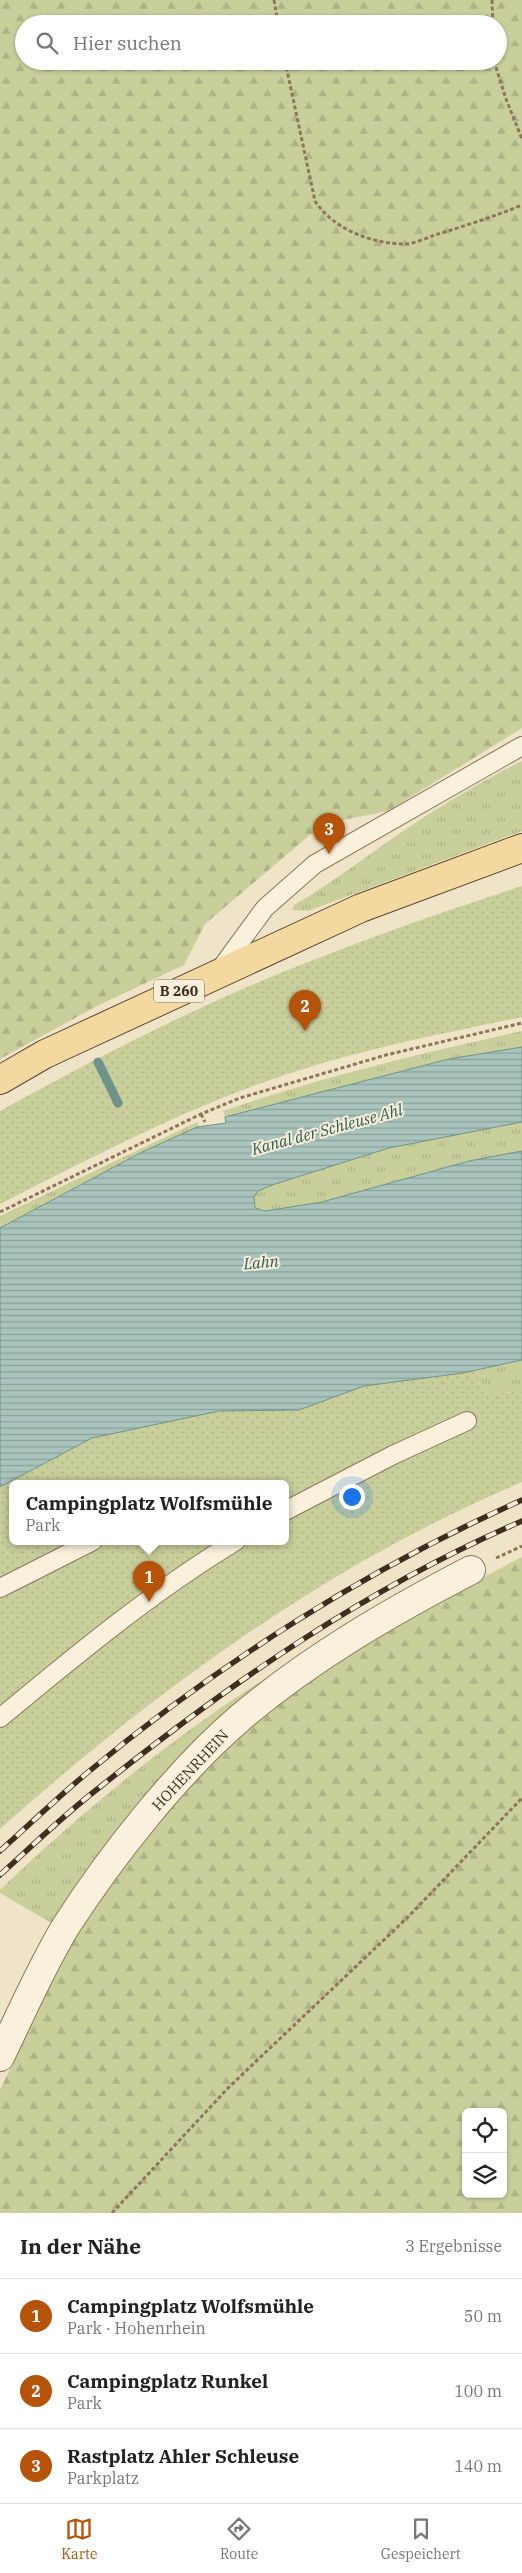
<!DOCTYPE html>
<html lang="de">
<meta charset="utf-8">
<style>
body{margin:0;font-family:"IBM Plex Serif",serif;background:#f2f2f2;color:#222}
.controls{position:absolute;right:15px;bottom:15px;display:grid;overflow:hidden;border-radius:8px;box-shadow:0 1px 4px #0004}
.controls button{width:45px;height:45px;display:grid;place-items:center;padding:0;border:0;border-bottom:1px solid #e0e0e0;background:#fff;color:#222;font:25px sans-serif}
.you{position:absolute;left:351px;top:1496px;width:18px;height:18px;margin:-12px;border:4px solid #fff;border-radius:50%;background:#1a73e8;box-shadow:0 0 0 8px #1a73e833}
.badge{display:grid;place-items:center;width:32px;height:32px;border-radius:50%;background:#b45309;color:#fff;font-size:16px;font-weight:700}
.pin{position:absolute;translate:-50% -41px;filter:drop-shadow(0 1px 2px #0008)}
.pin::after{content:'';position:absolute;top:26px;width:18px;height:15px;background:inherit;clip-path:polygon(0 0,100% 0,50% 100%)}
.popup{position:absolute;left:9px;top:1480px;width:280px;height:65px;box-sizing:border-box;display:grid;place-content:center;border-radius:8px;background:#fff;filter:drop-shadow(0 1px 4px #0005);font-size:16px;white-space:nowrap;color:#767676}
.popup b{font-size:19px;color:#222}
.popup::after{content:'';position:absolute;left:50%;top:100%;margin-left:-10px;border:10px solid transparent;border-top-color:#fff}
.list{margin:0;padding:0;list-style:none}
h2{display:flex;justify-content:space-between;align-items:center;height:65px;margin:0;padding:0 20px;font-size:21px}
h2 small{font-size:16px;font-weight:400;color:#767676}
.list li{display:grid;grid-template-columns:32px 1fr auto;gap:15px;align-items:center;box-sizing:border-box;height:75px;padding:0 20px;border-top:1px solid #e0e0e0}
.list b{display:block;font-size:19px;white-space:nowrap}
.list p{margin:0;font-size:16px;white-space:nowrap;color:#767676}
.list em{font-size:16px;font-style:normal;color:#767676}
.icon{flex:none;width:28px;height:28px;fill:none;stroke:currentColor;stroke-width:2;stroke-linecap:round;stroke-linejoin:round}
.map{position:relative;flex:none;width:522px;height:2213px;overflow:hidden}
.search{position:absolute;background:#fff;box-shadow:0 1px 4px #0004;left:15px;right:15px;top:15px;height:55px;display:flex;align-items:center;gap:12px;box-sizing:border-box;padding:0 18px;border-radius:28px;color:#767676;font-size:19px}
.sheet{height:290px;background:#fff}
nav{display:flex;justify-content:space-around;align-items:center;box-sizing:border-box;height:70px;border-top:1px solid #e0e0e0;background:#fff;font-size:14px;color:#767676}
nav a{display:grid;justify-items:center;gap:2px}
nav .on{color:#b45309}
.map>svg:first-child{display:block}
</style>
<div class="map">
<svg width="522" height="2213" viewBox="0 0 522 2213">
<defs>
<pattern id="grass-tufts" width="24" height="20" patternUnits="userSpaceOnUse" patternTransform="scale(1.25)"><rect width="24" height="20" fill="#c9cf9b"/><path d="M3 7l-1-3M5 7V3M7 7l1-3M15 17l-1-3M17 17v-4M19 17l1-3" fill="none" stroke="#aeb285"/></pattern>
<pattern id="forest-firs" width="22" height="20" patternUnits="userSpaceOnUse" patternTransform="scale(1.25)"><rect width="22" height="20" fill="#c9cf9b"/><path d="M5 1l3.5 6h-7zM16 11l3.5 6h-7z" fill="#aeb285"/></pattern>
<pattern id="park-dots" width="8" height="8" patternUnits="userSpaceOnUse" patternTransform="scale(1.25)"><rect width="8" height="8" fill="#c9cf9b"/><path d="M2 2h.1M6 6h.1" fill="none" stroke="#aeb285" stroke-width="1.8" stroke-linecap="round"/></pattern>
<pattern id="water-rules" width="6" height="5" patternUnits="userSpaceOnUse" patternTransform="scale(1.25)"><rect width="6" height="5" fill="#a9c4bc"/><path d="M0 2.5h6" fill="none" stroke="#8ba098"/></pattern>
</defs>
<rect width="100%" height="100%" fill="#f0e4c8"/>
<g fill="url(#grass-tufts)">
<path d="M522,761v70l-214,80 -16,-1 2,-5c41,-24 74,-50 112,-76 38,-25 76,-48 116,-68z"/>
<path d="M522,1031v16l-73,12 -224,58 -2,-6c98,-34 199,-58 299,-80z"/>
<path d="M197,1122l2,4 -57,26 -142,76v-12z"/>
<path d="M522,1122v29l-53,10 -147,41 -57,9 -10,-3 -2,-11 5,-6 14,-6 117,-37z"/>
<path d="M522,1360v32l-39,1 -8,-22z"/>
<path d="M261,1681l-30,28 -178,215 -53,-31v-3c80,-77 168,-149 261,-209z"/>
</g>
<g fill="url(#forest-firs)" fill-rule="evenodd">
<path d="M0,0h522v728l-134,83 -45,9 -32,14 -106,90 -21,41 -87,41 -97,53zM24,24h474v37h-474z"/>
<path d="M522,1557v656h-522v-123l67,-142 44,-68 62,-78 66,-67 68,-55 95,-60zM466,2112h37v82h-37z"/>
</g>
<g fill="url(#park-dots)" fill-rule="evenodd">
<path d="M522,886v131c-75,16 -151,30 -225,54 -104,33 -200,84 -297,133v-93c72,-40 145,-78 220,-112 98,-44 200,-80 302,-113z"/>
<path d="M475,1371l8,22 39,-1v90c-194,82 -366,208 -522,347v-342l92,-49 127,-27 80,-1 65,-24zM13,1483h272v58h-272z"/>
</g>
<path fill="url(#water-rules)" stroke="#6f938a" d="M522,1047v75l-133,26 -117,37 -14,6 -4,6 1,11 10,3 57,-9 147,-41 53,-10v209l-59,13 -99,13 -65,24 -80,1 -127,27 -92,49v-259l142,-76 55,-25 29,-4 -1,-6 224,-58z"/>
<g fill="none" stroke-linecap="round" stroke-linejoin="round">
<path stroke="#6f938a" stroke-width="9" d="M98,1062l20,41"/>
<g stroke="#8d765c" stroke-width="20">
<g id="service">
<path d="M218,972l47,-64 50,-44 207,-118"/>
<path d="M285,1511l108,-56 74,-34"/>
<path d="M0,1588l93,-47"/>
<path d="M0,1718c76,-63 152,-126 236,-177"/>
</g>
</g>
<g stroke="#8d765c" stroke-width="30">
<path id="minor" d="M0,2057c21,-43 41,-90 66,-131 45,-70 111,-154 174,-208 69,-59 150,-106 231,-148"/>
</g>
<g stroke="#5b4430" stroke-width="30">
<path id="primary" d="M0,1080l45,-26 316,-146 161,-60"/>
</g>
<g stroke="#8d765c" stroke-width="3" stroke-dasharray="4 2.5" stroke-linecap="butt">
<path d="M274,0l4,24"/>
<path d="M492,0l1,24"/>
<path d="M285,61l30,140c18,28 57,43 90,43 9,0 21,-6 30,-9 29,-9 58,-18 87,-30"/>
<path d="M494,61l12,38 16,40"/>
<path d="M201,1114l4,8"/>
<path d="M0,1212l201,-98 39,-16 146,-43 136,-32"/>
<path d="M496,1558l26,-12"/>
<path d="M112,2213l116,-125 181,-172 113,-118"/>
</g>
<use href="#service" stroke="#faf1dc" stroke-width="18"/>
<use href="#minor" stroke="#faf1dc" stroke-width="28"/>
<use href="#primary" stroke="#f3d9a0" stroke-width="28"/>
<g stroke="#3d2e20" stroke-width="5.5">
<g id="rail">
<path d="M0,1851c29,-26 57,-53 87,-78 131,-109 280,-204 435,-273"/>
<path d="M0,1875c33,-30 65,-61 100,-88 130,-104 269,-200 422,-266"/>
</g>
</g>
<use href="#rail" stroke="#f7eed8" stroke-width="4" stroke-dasharray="11" stroke-linecap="butt"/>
</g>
<g text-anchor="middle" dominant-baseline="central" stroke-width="4" stroke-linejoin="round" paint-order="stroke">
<rect fill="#f7eed8" stroke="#756857" stroke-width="1" x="154" y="979.5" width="50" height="23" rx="4"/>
<g font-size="14" font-weight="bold" fill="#3d2e20">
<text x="179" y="991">B 260</text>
</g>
<g font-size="15" fill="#3d2e20" stroke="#f7eed8">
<text transform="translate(190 1770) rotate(-47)">HOHENRHEIN</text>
</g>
<g font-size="16" font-style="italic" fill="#2f5d5a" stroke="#f7eed8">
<text transform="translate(327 1129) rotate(-15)">Kanal der Schleuse Ahl</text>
<text transform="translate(261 1262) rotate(-5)">Lahn</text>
</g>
</g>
</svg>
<div class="controls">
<button><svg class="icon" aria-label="locate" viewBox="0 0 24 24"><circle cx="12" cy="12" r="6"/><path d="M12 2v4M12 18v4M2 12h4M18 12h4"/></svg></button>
<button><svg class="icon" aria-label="layers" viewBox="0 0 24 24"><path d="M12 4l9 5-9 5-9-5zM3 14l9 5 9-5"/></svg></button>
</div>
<div class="you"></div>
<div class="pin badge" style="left:149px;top:1602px">1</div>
<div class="popup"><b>Campingplatz Wolfsmühle</b>Park</div>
<div class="pin badge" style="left:305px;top:1031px">2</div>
<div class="pin badge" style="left:329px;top:854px">3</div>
<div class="search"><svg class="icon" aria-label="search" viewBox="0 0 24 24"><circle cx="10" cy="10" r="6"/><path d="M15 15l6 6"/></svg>Hier suchen</div>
</div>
<section class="sheet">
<h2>In der Nähe<small>3 Ergebnisse</small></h2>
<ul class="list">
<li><span class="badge">1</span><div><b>Campingplatz Wolfsmühle</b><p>Park · Hohenrhein</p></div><em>50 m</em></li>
<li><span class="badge">2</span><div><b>Campingplatz Runkel</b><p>Park</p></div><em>100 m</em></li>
<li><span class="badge">3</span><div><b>Rastplatz Ahler Schleuse</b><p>Parkplatz</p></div><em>140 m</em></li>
</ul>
</section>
<nav>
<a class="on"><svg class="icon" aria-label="map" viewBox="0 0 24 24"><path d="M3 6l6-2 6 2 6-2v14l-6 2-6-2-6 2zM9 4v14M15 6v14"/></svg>Karte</a>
<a><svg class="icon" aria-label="directions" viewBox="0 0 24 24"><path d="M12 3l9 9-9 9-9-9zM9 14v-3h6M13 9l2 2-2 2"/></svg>Route</a>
<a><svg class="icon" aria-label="saved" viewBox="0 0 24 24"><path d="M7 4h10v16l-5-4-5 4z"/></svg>Gespeichert</a>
</nav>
